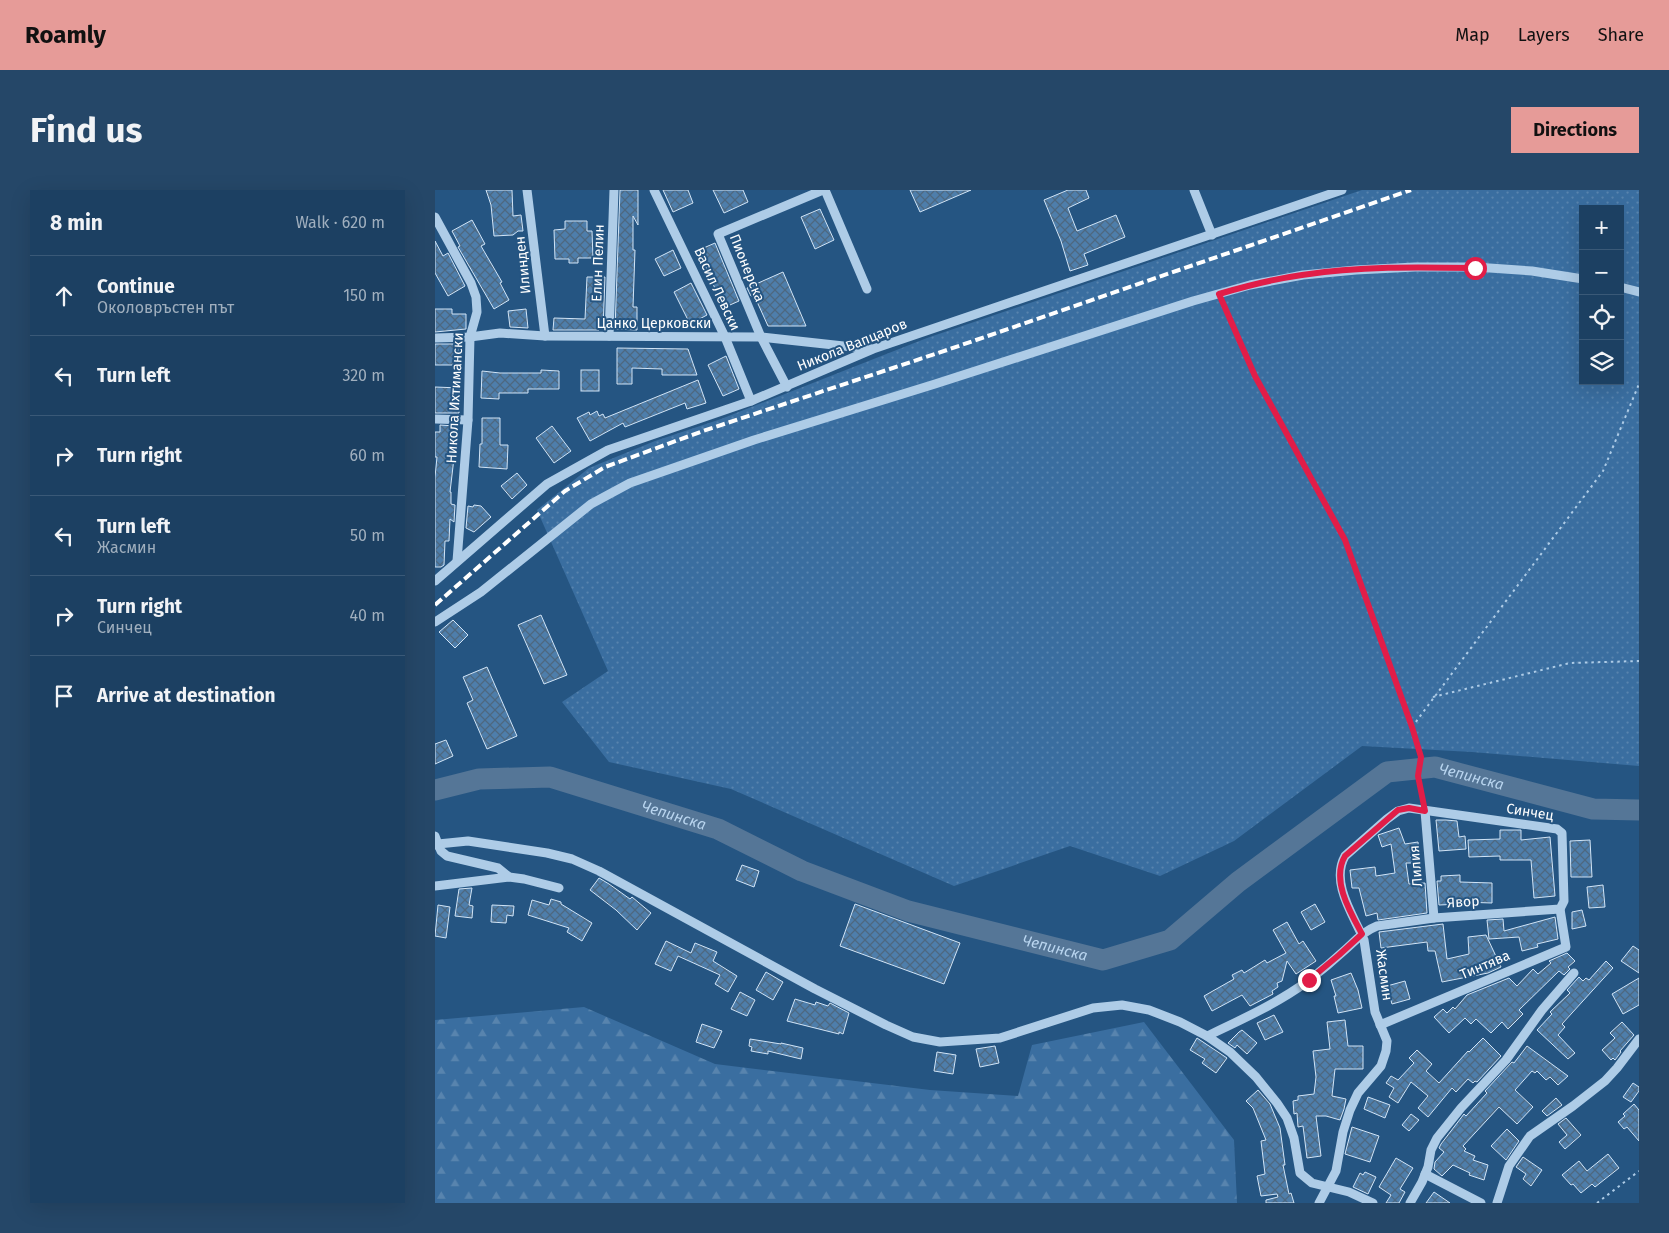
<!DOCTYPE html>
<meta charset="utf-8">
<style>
body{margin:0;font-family:"Fira Sans",sans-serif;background:#254768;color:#f1f3f6}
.controls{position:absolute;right:15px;top:15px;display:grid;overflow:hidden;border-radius:0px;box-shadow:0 5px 20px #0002}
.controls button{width:45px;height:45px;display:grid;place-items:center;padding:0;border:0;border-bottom:1px solid #3a5977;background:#1c4062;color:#f1f3f6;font:25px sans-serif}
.stop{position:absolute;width:15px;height:15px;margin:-11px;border:4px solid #e11d48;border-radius:50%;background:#fff}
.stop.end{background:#e11d48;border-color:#fff;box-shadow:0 1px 5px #0008}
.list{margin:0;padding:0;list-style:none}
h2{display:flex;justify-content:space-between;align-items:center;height:65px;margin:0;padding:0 20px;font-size:21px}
h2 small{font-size:16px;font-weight:400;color:#a0afbe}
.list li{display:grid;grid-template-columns:32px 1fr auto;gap:15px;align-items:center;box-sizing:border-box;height:80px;padding:0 20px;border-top:1px solid #3a5977}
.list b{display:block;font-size:19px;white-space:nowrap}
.list p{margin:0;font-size:16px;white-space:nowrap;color:#a0afbe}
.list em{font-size:16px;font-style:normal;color:#a0afbe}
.icon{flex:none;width:28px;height:28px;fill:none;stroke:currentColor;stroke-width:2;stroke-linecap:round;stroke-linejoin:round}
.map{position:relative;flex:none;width:1204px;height:1013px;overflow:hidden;border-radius:0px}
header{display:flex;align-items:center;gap:30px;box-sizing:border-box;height:70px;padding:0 25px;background:#e69b98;color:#111}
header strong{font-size:24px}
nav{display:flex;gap:28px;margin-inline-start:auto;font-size:18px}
.intro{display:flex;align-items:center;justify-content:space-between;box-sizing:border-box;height:120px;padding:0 30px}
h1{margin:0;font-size:35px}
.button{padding:12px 22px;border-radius:0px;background:#e69b98;color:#111;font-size:18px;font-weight:700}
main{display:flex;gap:30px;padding:0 30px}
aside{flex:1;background:#1c4062;border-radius:0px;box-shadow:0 5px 20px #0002}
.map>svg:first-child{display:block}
</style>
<header>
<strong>Roamly</strong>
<nav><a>Map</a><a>Layers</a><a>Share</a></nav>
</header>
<div class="intro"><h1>Find us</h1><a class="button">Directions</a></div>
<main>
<aside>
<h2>8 min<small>Walk · 620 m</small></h2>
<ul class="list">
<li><svg class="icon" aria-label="ahead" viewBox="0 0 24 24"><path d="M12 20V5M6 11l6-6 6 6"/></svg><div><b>Continue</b><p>Околовръстен път</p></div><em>150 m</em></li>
<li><svg class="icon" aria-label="left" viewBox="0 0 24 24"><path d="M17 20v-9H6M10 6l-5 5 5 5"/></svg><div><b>Turn left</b></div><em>320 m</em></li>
<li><svg class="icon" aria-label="right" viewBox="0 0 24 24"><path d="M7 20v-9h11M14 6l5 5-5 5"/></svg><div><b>Turn right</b></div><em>60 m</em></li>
<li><svg class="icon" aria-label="left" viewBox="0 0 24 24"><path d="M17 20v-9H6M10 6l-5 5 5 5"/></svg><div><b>Turn left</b><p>Жасмин</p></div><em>50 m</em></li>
<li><svg class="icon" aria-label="right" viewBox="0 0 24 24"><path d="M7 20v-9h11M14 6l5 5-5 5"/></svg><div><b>Turn right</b><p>Синчец</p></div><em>40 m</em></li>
<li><svg class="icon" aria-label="arrive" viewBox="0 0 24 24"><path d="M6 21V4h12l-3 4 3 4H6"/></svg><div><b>Arrive at destination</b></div></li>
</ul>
</aside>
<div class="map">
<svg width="1204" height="1013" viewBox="0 0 1204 1013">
<defs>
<pattern id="grass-dots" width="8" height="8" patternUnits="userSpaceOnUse" patternTransform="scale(1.25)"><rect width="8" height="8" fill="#3a6ea0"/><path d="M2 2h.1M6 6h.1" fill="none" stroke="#5884ae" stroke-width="1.8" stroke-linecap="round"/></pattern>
<pattern id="forest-firs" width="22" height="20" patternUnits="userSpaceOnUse" patternTransform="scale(1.25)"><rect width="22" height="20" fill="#3a6ea0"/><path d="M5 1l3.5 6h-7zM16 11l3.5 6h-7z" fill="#5884ae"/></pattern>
<pattern id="building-cross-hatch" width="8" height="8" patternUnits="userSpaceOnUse" patternTransform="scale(1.25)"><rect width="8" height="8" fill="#4e7eab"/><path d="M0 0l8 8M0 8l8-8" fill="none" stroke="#4d6880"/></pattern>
</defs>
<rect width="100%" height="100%" fill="#255582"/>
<path fill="url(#grass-dots)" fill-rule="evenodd" d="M927,0h277v576l-167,-14 -110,-6 -128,95 -74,35 -90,-30 -116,40 -223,-97 -122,-27 -47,-60 46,-31 -71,-161 52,-42 66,-27 66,-22 206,-81zM1148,19h37v172h-37z"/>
<path fill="url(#forest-firs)" d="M149,817l131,57 215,26 88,6 14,-51 112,-23 90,118 3,63h-802v-183z"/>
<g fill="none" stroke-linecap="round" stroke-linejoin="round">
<path stroke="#557697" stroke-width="21" id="s1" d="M0,600l44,-11 71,-2 168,52 84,42 106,40 195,49 67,-20 68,-58 149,-110 48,-5 158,42 46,1"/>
</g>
<g fill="url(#building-cross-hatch)" stroke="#d1e4f6">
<path d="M51,0h26l1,26 8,-1 2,16h-5l-5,4 -19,1 -3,-31z"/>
<path d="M185,0h18v35l-5,-9v34h2l-2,57h4v23l-22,-1z"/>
<path d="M228,0h25l5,13 -20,9z"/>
<path d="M278,0h30l5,12 -24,11z"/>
<path d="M475,0h61l-51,22z"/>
<path d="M633,0h18l3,8 -21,10 9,23 39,-16 9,22 -41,17 4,11 -18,6 -9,-30 -17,-41z"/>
<path d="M385,19l14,31 -19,9 -14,-32z"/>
<path d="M37,30l13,24 -4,2 21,36 -2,1 9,17 -15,9 -36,-62 2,-1 -8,-15z"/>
<path d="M130,31h22v10h5l1,27h-15v5h-9v-4h-14l-1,-29 11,-1z"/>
<path d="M0,51l8,15 5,-3 17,33 -17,10 -13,-23z"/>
<path d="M280,53l24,58 -16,7 -24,-58z"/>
<path d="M238,60l8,18 -17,8 -9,-17z"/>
<path d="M348,82l23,54h-38l-14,-31 -3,1 -4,-8z"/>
<path d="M152,87h18l-2,52h-3l-1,1h-46l1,-12 31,1z"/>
<path d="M256,93l16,32 -17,9 -16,-32z"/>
<path d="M0,119h17v5h14v15l-31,3z"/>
<path d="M91,119l2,19 -18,-1 -2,-16z"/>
<rect x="0" y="154" width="23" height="21"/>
<path d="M182,158l71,1 9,26h-35v-6l-30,-1v16h-15z"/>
<path d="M291,166l13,33 -16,7 -15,-31z"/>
<path d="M106,180l18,1v18h-31v4h-29v6l-18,-1 1,-27 18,2h41z"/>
<rect x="146" y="180" width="18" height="21"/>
<path d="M263,190l8,23 -19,6 -2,-6 -60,24 -2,-4 -33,18 -13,-23 12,-6 1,3 7,-4 2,5 4,-2 2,4z"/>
<path d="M0,197l25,1 -1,25h-24z"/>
<path d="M47,228h18v27h8l-1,24 -28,-2 1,-23h2z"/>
<path d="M5,235l15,1 -1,32 -4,34h1v12l4,1 -1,17 -4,-3 -1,22h-4l-1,24 -3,2h-6v-90l2,-20h-2v-25h5z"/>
<path d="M117,236l19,25 -17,12 -18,-25z"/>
<path d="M82,283l10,12 -15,14 -11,-13z"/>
<path d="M39,315l7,1 10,11 -17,15 -8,-4 2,-22 5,1z"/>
<path d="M106,425l26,60 -23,9 -26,-59z"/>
<path d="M18,430l15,15 -13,13 -16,-16z"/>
<path d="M52,477l30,69 -30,13 -20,-46 6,-3 -10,-23z"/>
<path d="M11,550l7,16 -18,8v-20z"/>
<path d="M1001,630h10l11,1 2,16 6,-1 1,13 -27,2z"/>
<path d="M964,638l6,16 13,-2 1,14 -8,1 1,6h-6l3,21 16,-1 2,30 -49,7 -1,-7 -11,3 -7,-28h-7l-2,-18 25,-3 1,9 19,-3 -4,-29 -9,3 -4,-12z"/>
<path d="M1065,640h21v10l29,-3 5,59 -21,2 -3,-38h-31v-4l-31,1 -1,-17 32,-1z"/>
<path d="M1155,650l2,37h-21l-1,-36z"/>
<path d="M307,675l17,6 -5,16 -18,-7z"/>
<path d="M1025,685v7l32,1v20l-31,-1v2l-22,1 -2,-24h4v-5z"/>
<path d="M164,688l10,6 21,15 2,-2 19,16 -14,17 -21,-20 -26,-20z"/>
<path d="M1168,695l2,22 -16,1 -2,-21z"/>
<path d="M37,698l-3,17 4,1 -1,12 -17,-2 4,-27z"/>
<path d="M116,709l10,3v2l31,19 -10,18 -15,-9 2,-4 -41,-13 4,-15 17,5z"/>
<path d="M420,714l105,39 -16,41 -104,-38z"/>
<path d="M880,714l10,18 -14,8 -10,-18z"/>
<path d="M3,715l12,2 -4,31 -11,-2z"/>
<path d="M57,715l22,1 -1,10 -6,-1 -1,8 -15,-1z"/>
<path d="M1147,720l4,16 -14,3v-17z"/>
<path d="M1120,727l3,22 -21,5 1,3 -16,4 -3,-14 -30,2 -2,-19 16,-1 1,12z"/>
<path d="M852,732l12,22 4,-3 13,20 -20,13 -9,-13 -5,20 -5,2 1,4 -6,4 1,3 -23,12 -8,-11 -30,16 -8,-15 30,-17 -2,-4 10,-5 2,3 21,-13 2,3 19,-10 -13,-23z"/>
<path d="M1008,734l4,35 22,-5 -1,-17 18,-2 15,32 -13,6 -46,9 -7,-31h-7l-1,-9 -46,6 -2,-16z"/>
<path d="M231,751l25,12 4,-10 22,9 -4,9 24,15 -9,16 -13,-8 5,-9 -42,-19 -7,15 -16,-7z"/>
<path d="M1198,756l6,4v23l-18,-12z"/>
<path d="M1132,763l8,8 -7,6 2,2 -6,6 -5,-4 -40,39 4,4 -15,15 -6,-7 -11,11 -15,-14 -5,5 -6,-6 -16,15 -15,-16 9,-8 4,4 6,-6 2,2 12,-14 42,-17 8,8 16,-17 5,5 13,-11 -2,-2z"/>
<path d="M1171,771l7,7 -51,56 3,3 -7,8 17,18 -7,6 -31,-29 15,-16 -2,-2 20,-19 -3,-3 12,-13 4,4 3,-3 3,2z"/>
<path d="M331,782l17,10 -10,18 -17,-10z"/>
<path d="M916,783l7,17 4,18 -24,5 -4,-17h2l-5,-16z"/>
<path d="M1204,788v27l-16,9 -11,-20z"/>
<path d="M970,791l5,18 -18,5 -5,-18z"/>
<path d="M305,802l15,8 -8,16 -16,-7z"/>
<path d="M360,809l20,6 1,-3 12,4 2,-3 19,10 -6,21 -4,-2v2l-52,-13z"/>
<path d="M839,825l9,17 -18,8 -8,-17z"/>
<path d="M910,830l3,26h15v23h-28l-3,27 14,3 -2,10 -4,11 -14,-4h-10l5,40 -14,2 -4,-32 -5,1 -1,-14 -3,1 -1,-13 5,-1v-4l16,-2 2,-17 -3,-26 17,-2 -3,-27z"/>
<path d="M1187,832l12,13 -14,16 1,1 -6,8 -2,-2 -2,2 -9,-10 13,-12 -5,-5z"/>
<path d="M267,834l20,7 -8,17 -18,-6z"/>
<path d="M807,840l15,13 -10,11 -10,-9 -2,3 -7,-5 11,-11z"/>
<path d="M762,848l30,20 -11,15 -14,-10 3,-4 -15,-9z"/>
<path d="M1048,848l18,18 -24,26 -2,-1 -2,2 -5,-4 -12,13 -4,-4 -24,29 -10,-9 10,-12 -17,-14 -13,21 -9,-6 5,-9 -8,-5 5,-7 7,4 16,-17 -5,-5 8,-8 15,14 -6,7 13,12 29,-32 1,1z"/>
<path d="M315,849l31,5v-1l22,5 -2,11 -33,-8v3l-17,-3 1,-4 -3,-1z"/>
<path d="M560,856l4,17 -19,4 -4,-18z"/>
<path d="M1092,856l41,30 -10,9 -8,-8 -4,3 -9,-9 -2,2 -3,-2 -17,19 18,17 -16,17 -18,-17 -36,39 3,3 -2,2 11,5 -2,4 15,5 -4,15 -15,-5 1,-2 -17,-8 -11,11 -8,-7 1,-7 9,-10 -5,-4 2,-4 23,-30 2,2 21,-23 -2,-2 27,-29 2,1z"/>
<path d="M502,862l19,3 -3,19 -19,-3z"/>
<path d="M1198,893l6,4v4l-8,11 -8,-5z"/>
<path d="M823,900l12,14 10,24 5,37h-2l6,29 2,-1 3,10h-28v-3l12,-3 -1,-3 -16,2 -4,-20 8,-2 -4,-33 5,-1 -13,-32 -7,-7z"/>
<path d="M933,907l22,8 -5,13 -21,-9z"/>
<path d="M1121,908l6,7 -15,11 -5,-5z"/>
<path d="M1199,914l5,6v31l-12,-14 -3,2 -6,-7 7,-6 -2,-2z"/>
<path d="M976,924l8,6 -10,11 -7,-6z"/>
<path d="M1131,928l15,17 -16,14 -6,-7 8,-7 -9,-11z"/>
<path d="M917,937l27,9 -9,26 -25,-8z"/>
<path d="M1072,939l12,12 -13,19 -15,-14z"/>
<path d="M1173,964l11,14 -24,19 -3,-3 -11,9 -8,-9 -2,1 -9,-10 17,-14 8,10z"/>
<path d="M1088,967l19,13 -11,16 -8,-7 3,-5 -10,-7z"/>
<path d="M961,968l17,10 -13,21 5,3 -6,11h-13l5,-8 -12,-8z"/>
<path d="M930,982l11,5 -8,17 -15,-7 7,-14 3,2z"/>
<path d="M999,1002l16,11h-24z"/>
</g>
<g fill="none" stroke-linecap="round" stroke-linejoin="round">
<g stroke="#aecce7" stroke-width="2" stroke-dasharray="2.5 4" stroke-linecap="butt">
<path d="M788,112l32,74 90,165 67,186 9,30 -3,19 5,23"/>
<path d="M998,507l137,-34 69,-2"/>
<path d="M977,537l191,-256 36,-87"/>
<path d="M1162,1013l42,-32"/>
</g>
<g stroke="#aecce7" stroke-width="9">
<path d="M92,0l18,146"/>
<path d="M219,0l71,147 26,64"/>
<path d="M390,0l42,99"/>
<path d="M759,0l18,45"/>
<path d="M0,27l36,66 5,14 1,15 -7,25 -2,83 -11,141"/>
<path d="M1185,97l19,5"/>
<path d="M174,146l5,-146"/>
<path d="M0,148l35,-1 30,-4 45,3 216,1 110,12"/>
<path d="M352,197l-26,-50 -43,-103 105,-44"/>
<path d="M0,229l33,1"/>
<path d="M0,391l112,-97 61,-34 143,-49 122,-52 469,-159"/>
<path d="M0,432l46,-30 110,-88 39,-21 124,-43 181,-56 258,-83 57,-16 53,-10 53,-5 59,-3h60l57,4 51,8"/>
<path d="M990,621l9,107"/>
<path d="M0,646l3,8 30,-3 79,12 25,6 27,12 216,118 71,36 27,12 27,5 60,-4 93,-30 29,-3 27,5 31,12 27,14 23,16 26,25 21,26 10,15 7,20 6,35 12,10 37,9 24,11"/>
<path d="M0,655l3,-1 3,7 6,5 51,12 11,9 -74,9"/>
<path d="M74,687l15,2 35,9"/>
<path d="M945,835l186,-78 -6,-38"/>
<path d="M772,846c36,-17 69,-32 101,-55 13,-10 26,-21 38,-32 10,-9 18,-18 31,-23l57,-8 126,-9 4,-8 -2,-68 -5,-4 -148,-21 -11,3 -11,8 -42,37c-15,27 9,60 19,84l11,72 12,29 -1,10 -5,15 -23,27 -8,17 -7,22 -7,39 -17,32"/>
<path d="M990,984l56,29"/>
<path d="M975,1013l12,-21 6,-15 3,-17 6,-12 24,-30 45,-48 36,-50 32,-37"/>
<path d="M1062,1013l12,-37 21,-30 43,-30 32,-25 12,-13 22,-29"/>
</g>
<path stroke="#fff" stroke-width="4" stroke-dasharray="9 4" stroke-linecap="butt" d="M0,415l130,-114 40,-24 98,-36 244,-81 464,-160"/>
</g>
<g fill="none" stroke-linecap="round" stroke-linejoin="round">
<path stroke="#e11d48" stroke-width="6" d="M874,790l30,-25 23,-21c-12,-22 -31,-54 -17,-78l53,-46 11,-2 16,3 -7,-35 3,-19 -9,-30 -67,-187 -90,-164 -36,-82c27,-8 55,-15 83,-19 57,-9 115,-8 173,-7"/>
</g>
<g text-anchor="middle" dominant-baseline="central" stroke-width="4" stroke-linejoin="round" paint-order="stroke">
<g font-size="14" fill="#fff" stroke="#255582">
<text transform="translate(163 73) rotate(-88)">Елин Пелин</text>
<text transform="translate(88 75) rotate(-96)">Илинден</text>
<text transform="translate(312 78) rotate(68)">Пионерска</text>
<text transform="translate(282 99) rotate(65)">Васил Левски</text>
<text x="219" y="133">Цанко Церковски</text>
<text transform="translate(417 155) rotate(-22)">Никола Вапцаров</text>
<text transform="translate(20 208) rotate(-87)">Никола Ихтимански</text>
<text transform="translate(1095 622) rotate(9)">Синчец</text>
<text transform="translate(981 676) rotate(-95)">Лилия</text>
<text transform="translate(1028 712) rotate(-4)">Явор</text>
<text transform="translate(1050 775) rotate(-23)">Тинтява</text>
<text transform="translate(949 785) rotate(82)">Жасмин</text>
</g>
<g font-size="15" font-style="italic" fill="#b9d5ef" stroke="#255582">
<text stroke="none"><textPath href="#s1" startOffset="1131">Чепинска</textPath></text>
<text stroke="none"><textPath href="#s1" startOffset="246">Чепинска</textPath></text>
<text stroke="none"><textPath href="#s1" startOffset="651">Чепинска</textPath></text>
</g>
</g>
</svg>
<div class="controls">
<button>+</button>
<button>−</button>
<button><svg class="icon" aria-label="locate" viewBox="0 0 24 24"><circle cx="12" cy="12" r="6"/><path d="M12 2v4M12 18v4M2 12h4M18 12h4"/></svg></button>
<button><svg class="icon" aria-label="layers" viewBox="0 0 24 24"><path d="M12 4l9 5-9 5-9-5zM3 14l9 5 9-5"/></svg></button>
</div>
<div class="stop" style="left:1040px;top:78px"></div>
<div class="stop end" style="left:874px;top:790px"></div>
</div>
</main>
